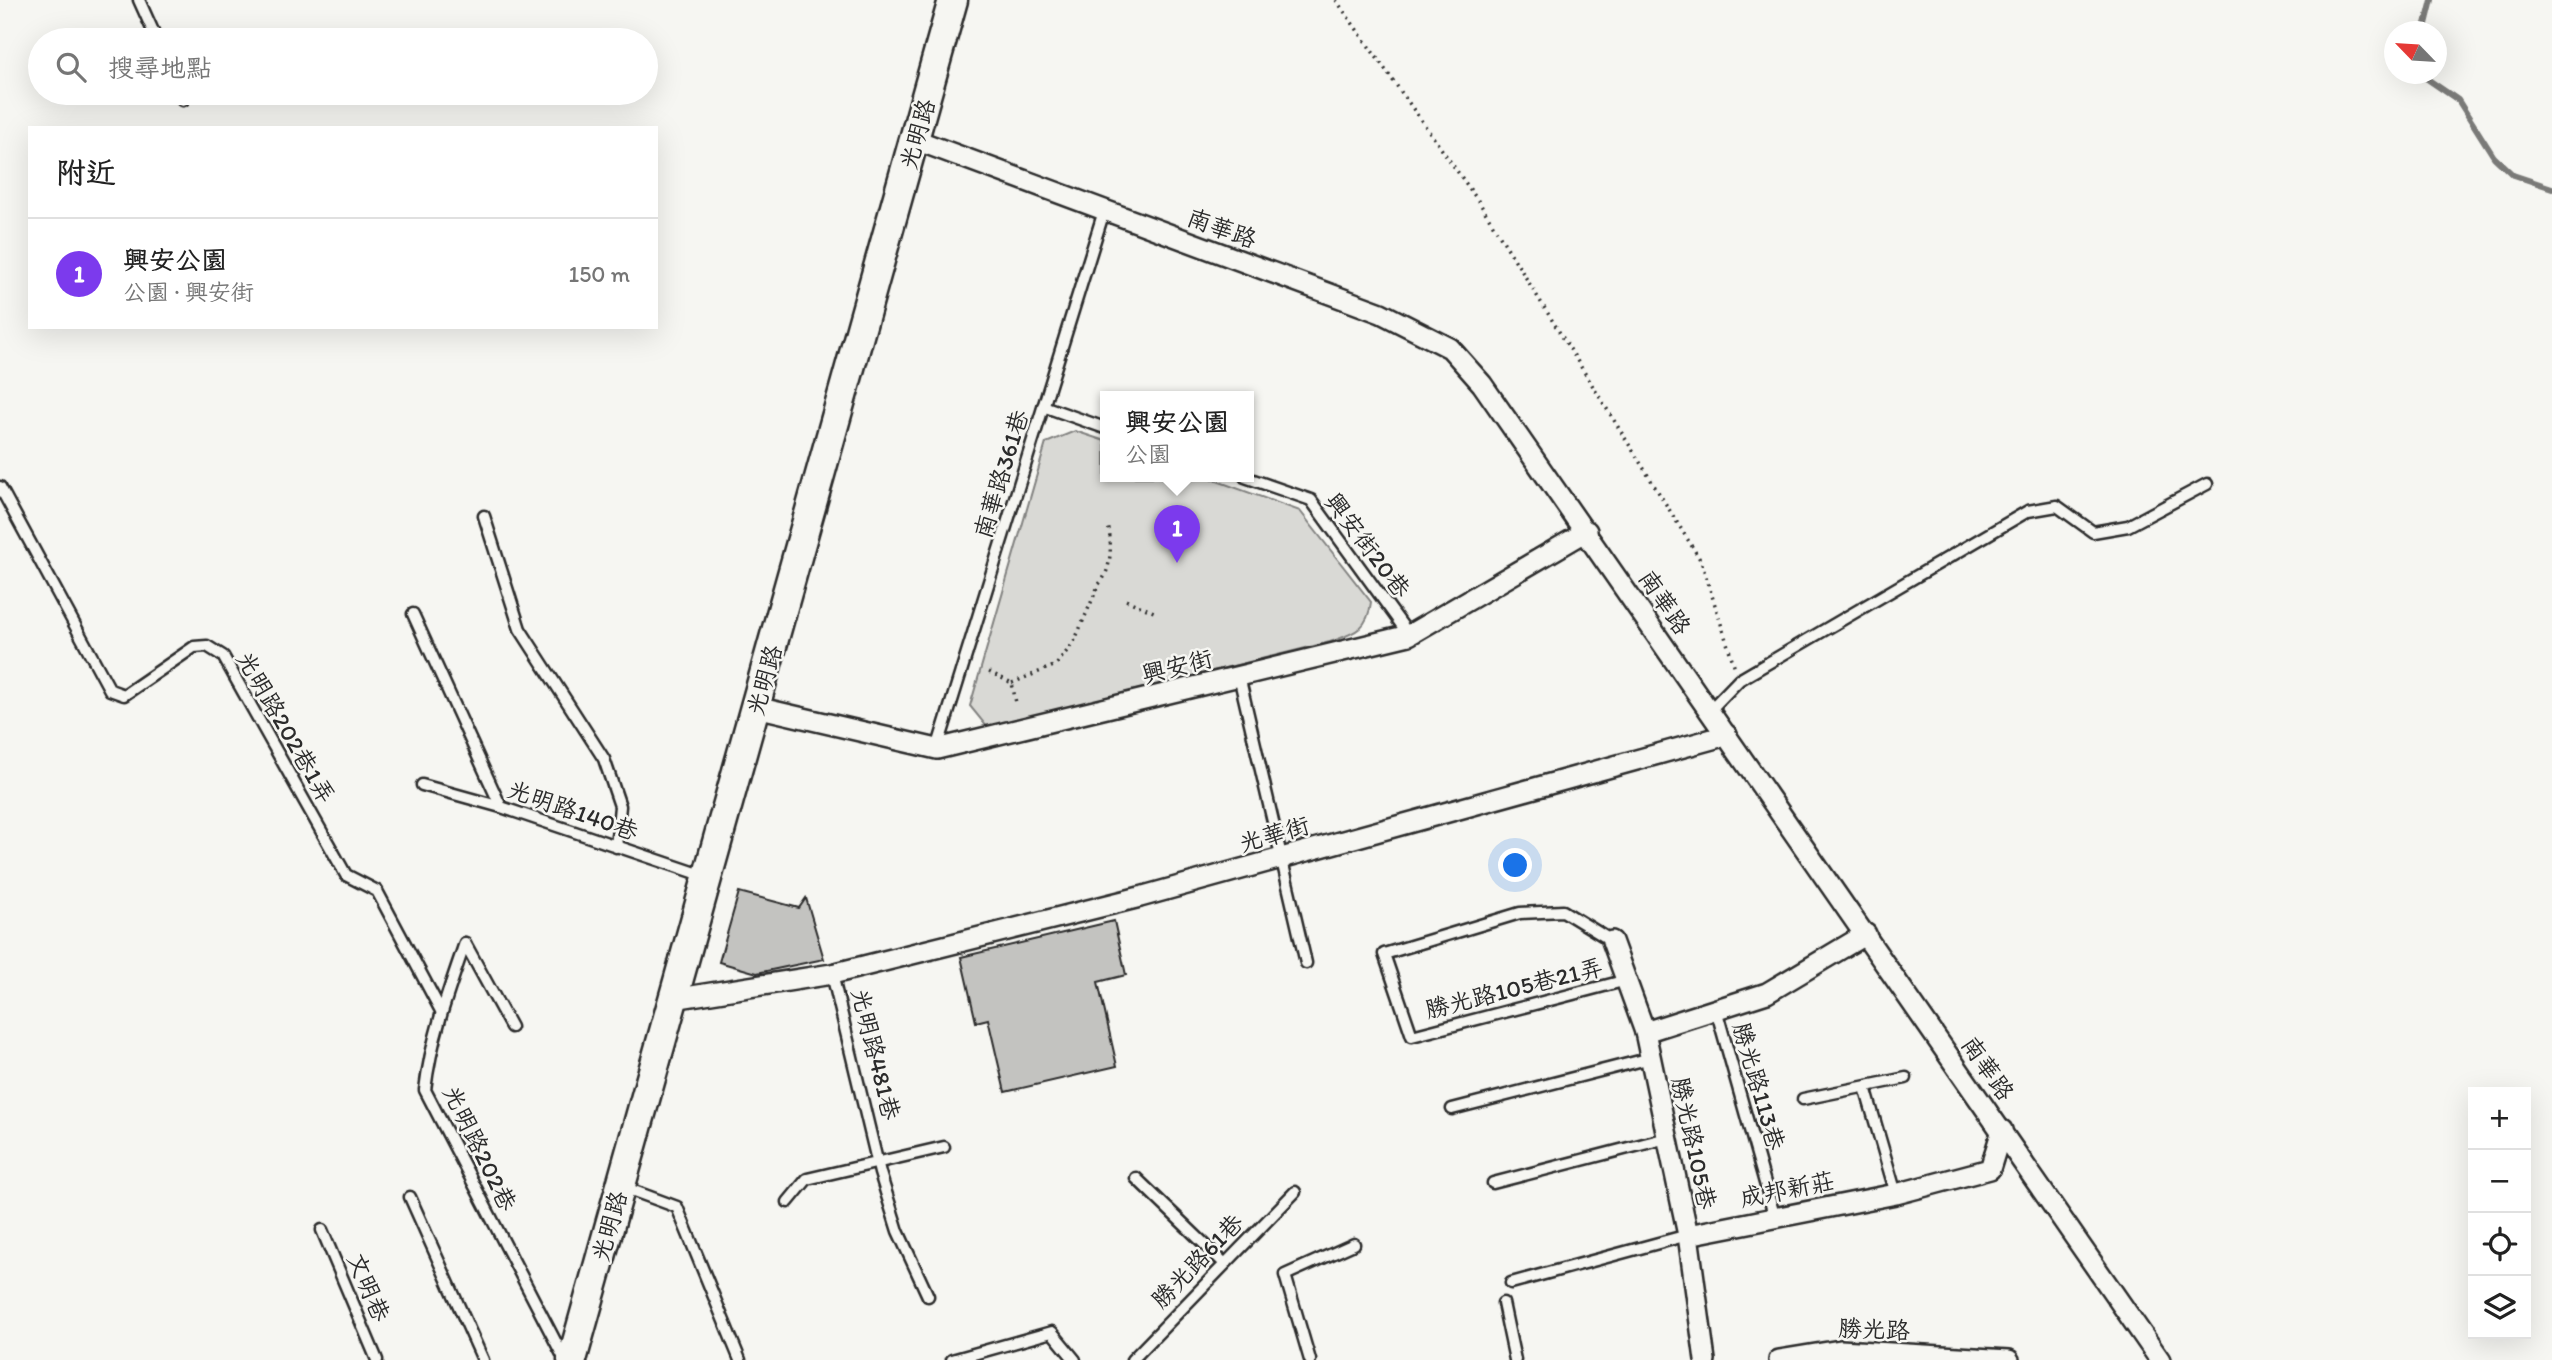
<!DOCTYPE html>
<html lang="zh-TW">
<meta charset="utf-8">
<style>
body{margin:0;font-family:Itim,"LXGW WenKai TC",sans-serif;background:#f6f6f6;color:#222}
.controls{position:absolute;right:21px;bottom:21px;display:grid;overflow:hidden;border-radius:0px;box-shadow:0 7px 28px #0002}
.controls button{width:63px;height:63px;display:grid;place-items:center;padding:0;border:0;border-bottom:2px solid #e0e0e0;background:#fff;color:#222;font:35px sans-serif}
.compass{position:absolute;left:2384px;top:21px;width:63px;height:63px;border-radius:50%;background:#fff;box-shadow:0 7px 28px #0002;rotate:295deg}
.you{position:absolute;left:1516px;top:866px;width:24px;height:24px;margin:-18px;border:5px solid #fff;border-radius:50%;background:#1a73e8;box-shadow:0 0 0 10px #1a73e833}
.badge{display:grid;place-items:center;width:46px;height:46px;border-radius:50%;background:#7c3aed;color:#fff;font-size:23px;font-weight:700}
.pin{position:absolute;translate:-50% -58px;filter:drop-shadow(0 2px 4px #0008)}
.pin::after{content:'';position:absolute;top:37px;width:24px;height:21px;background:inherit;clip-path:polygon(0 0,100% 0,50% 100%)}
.popup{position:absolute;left:1100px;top:391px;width:154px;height:91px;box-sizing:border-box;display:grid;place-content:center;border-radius:0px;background:#fff;filter:drop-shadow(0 2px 5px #0005);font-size:23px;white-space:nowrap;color:#767676}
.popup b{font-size:26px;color:#222}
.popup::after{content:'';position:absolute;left:50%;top:100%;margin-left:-14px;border:14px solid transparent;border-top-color:#fff}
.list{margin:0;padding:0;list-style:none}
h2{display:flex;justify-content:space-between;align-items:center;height:91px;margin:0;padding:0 28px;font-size:30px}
h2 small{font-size:23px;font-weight:400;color:#767676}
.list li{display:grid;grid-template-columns:46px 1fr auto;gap:21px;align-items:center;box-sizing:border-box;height:112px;padding:0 28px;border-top:2px solid #e0e0e0}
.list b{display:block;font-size:26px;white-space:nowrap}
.list p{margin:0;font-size:23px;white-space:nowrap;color:#767676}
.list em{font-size:23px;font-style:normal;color:#767676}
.icon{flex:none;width:38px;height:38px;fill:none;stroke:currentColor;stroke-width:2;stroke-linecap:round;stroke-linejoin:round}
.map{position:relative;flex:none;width:2552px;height:1360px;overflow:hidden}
.search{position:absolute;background:#fff;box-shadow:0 7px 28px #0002;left:28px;top:28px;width:630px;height:77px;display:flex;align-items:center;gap:18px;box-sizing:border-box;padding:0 24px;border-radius:38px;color:#767676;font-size:26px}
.panel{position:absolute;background:#fff;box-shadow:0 7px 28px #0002;left:28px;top:126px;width:630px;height:203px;border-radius:0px}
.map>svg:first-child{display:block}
</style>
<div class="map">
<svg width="2552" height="1360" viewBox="0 0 2552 1360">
<rect width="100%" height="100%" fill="#f6f6f2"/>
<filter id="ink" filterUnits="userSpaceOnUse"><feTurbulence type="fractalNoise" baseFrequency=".0143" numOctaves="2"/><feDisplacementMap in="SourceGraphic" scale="14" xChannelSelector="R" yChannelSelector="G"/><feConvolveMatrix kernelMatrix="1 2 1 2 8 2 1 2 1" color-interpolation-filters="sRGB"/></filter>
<g filter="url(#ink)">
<path fill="#d9d9d5" stroke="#828280" stroke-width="2" d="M1075,431l30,10v36h101l94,34 71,91c-3,28 -17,31 -41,40l-343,85 -17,-21 76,-263z"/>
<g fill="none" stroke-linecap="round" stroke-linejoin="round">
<g stroke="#7a7a78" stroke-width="6">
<path d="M2424,32l8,-32"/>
<path d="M2420,74l38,26 36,57 19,18 39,13"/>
</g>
</g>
<g fill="#c3c3c0" stroke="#2b2b2b" stroke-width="2">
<path d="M739,892l60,16 7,-10 18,61 -67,14 -38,-11z"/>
<path d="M1114,921l12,54 -28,7 19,84 -112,26 -17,-73 -12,3 -15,-65z"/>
</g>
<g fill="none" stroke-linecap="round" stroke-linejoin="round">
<g stroke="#2b2b2b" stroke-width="15">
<g id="service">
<path d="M139,0l18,40"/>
<path d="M179,93l4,7"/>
<path d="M1043,406l62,22"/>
<path d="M1245,477l66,23 98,135"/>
<path d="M0,487l110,203 14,5 70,-48 13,-1 16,10 123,219 31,16 64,120"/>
<path d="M484,516l36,113 84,130 16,47 -4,41"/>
<path d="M413,614l88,193"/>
<path d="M1239,676l67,287"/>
<path d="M1710,710l29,-30 289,-169 29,-5 36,26 35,-6 79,-42"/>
<path d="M937,749l167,-538"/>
<path d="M422,785l79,22 204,69"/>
<path d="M1612,941l-49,-30 -43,2 -136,41 28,82 215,-56"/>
<path d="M465,943c-17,49 -34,96 -40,147l140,270"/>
<path d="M465,943l46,84"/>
<path d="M832,974l48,199 18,58 30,65"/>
<path d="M1716,1009l58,206"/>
<path d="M1865,1087l31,107"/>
<path d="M1803,1099l103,-21"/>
<path d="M1452,1109l199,-51"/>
<path d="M1136,1178l87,84"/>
<path d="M1493,1183l174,-45"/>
<path d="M623,1187l54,20 63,153"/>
<path d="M410,1197l73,163"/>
<path d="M788,1202l19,-23 137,-32"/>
<path d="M322,1230l55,130"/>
<path d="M1511,1283l177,-48"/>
<path d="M1503,1303l12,57"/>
<path d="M952,1360l100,-28 23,28"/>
<path d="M1132,1360l163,-168"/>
<path d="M1310,1360l-25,-85 69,-31"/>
</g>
</g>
<g stroke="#2b2b2b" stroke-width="24">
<g id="minor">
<path d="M916,140l465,173 69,35 32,36 678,976"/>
<path d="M756,707l181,42 472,-114 178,-104"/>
<path d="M1612,941l33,91 43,203 17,125"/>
<path d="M673,999l159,-25 308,-77 587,-162"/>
<path d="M1645,1032l122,-39 99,-59"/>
<path d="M1688,1235l208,-41 94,-25 12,-39"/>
<path d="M1779,1360l61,-10 169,10"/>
</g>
</g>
<g stroke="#2b2b2b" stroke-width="33">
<path id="secondary" d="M572,1360l381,-1360"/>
</g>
<g stroke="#2b2b2b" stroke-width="3.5" stroke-dasharray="2 5" stroke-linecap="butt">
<path d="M1336,0l143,202 222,359 34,107"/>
<path d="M1126,600l30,13"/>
<path d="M989,672l23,11 4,20"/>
<path d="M1012,683l44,-18 18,-23 25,-58c13,-13 13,-41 9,-59"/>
</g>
<use href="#service" stroke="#f6f6f2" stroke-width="10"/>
<use href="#minor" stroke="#f6f6f2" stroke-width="19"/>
<use href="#secondary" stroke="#f6f6f2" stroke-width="28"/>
</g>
</g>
<g text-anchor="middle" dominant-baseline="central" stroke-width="5" stroke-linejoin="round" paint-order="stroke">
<g font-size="24" fill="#2b2b2b" stroke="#f6f6f2">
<text transform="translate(917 134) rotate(-74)">光明路</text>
<text transform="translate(1222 228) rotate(20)">南華路</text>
<text transform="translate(1001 474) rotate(-73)">南華路361巷</text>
<text transform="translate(1368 545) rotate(53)">興安街20巷</text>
<text transform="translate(1665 602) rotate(56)">南華路</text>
<text transform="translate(1177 666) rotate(-14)">興安街</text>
<text transform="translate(764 680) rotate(-74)">光明路</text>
<text transform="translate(286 727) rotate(60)">光明路202巷1弄</text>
<text transform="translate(573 810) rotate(19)">光明路140巷</text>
<text transform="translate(1274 834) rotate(-16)">光華街</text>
<text transform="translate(1514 988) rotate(-14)">勝光路105巷21弄</text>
<text transform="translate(876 1054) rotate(76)">光明路481巷</text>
<text transform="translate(1988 1068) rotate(55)">南華路</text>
<text transform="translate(1759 1086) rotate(74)">勝光路113巷</text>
<text transform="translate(1694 1143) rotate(78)">勝光路105巷</text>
<text transform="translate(480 1148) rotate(64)">光明路202巷</text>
<text transform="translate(1787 1189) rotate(-11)">成邦新莊</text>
<text transform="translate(609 1226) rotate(-74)">光明路</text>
<text transform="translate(1197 1261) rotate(-46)">勝光路61巷</text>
<text transform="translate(369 1287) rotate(67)">文明巷</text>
<text transform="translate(1874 1329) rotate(2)">勝光路</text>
</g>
</g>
</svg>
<div class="controls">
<button>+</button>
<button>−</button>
<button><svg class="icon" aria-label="locate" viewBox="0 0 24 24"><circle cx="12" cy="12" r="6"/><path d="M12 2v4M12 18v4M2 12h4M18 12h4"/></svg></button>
<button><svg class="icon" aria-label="layers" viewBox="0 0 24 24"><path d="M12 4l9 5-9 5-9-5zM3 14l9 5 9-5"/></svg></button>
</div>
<svg class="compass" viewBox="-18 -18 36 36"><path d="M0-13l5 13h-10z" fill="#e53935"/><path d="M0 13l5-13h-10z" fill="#767676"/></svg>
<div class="you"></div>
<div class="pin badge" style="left:1177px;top:563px">1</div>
<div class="popup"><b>興安公園</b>公園</div>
<div class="search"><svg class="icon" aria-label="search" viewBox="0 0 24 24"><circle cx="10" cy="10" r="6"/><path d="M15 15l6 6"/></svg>搜尋地點</div>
<section class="panel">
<h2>附近<small></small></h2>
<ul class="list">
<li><span class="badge">1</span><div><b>興安公園</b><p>公園 · 興安街</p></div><em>150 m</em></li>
</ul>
</section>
</div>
